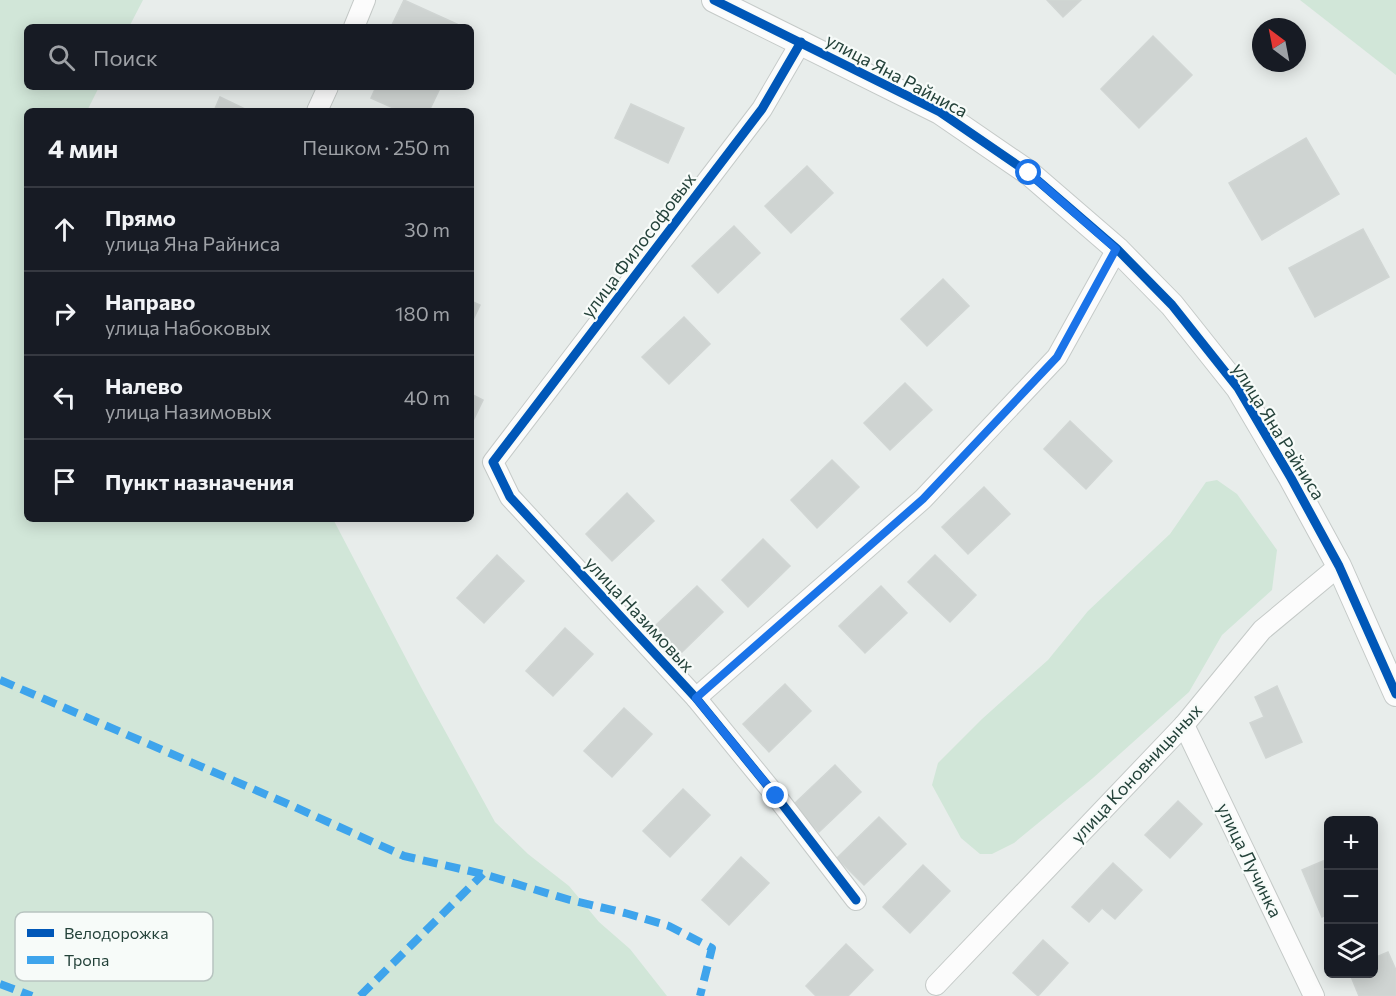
<!DOCTYPE html>
<html lang="ru">
<meta charset="utf-8">
<style>
body{margin:0;font-family:Commissioner,sans-serif;background:#20242c;color:#f1f3f6}
.controls{position:absolute;right:18px;bottom:18px;display:grid;overflow:hidden;border-radius:9px;box-shadow:0 3px 15px #0003}
.controls button{width:54px;height:54px;display:grid;place-items:center;padding:0;border:0;border-bottom:2px solid #363941;background:#171b24;color:#f1f3f6;font:30px sans-serif}
.compass{position:absolute;left:1252px;top:18px;width:54px;height:54px;border-radius:50%;background:#171b24;box-shadow:0 3px 15px #0003;rotate:328deg}
.stop{position:absolute;width:18px;height:18px;margin:-14px;border:4px solid #1a73e8;border-radius:50%;background:#fff}
.stop.end{background:#1a73e8;border-color:#fff;box-shadow:0 2px 6px #0008}
.list{margin:0;padding:0;list-style:none}
h2{display:flex;justify-content:space-between;align-items:center;height:78px;margin:0;padding:0 24px;font-size:26px}
h2 small{font-size:20px;font-weight:400;color:#9ea1a6}
.list li{display:grid;grid-template-columns:39px 1fr auto;gap:18px;align-items:center;box-sizing:border-box;height:84px;padding:0 24px;border-top:2px solid #363941}
.list b{display:block;font-size:22px;white-space:nowrap}
.list p{margin:0;font-size:20px;white-space:nowrap;color:#9ea1a6}
.list em{font-size:20px;font-style:normal;color:#9ea1a6}
.icon{flex:none;width:33px;height:33px;fill:none;stroke:currentColor;stroke-width:2;stroke-linecap:round;stroke-linejoin:round}
.map{position:relative;flex:none;width:1396px;height:996px;overflow:hidden}
.search{position:absolute;background:#171b24;box-shadow:0 3px 15px #0003;left:24px;top:24px;width:450px;height:66px;display:flex;align-items:center;gap:15px;box-sizing:border-box;padding:0 21px;border-radius:9px;color:#9ea1a6;font-size:22px}
.panel{position:absolute;background:#171b24;box-shadow:0 3px 15px #0003;left:24px;top:108px;width:450px;height:414px;border-radius:9px}
.map>svg:first-child{display:block}
</style>
<div class="map">
<svg width="1396" height="996" viewBox="0 0 1396 996">
<rect width="100%" height="100%" fill="#e8edeb"/>
<g fill="#d1e6d8">
<path d="M0,0h143l-14,27h-102v60h72l-12,24h-60v408h306l89,170 73,133 33,32 41,32 30,36 31,27 37,47h-667z"/>
<path d="M1300,0h96v75z"/>
<path d="M1217,480l20,14 40,56 -5,40 -50,45 -33,57 -96,86 -79,65 -22,11h-12l-19,-16 -29,-53 6,-22 44,-44 66,-59 40,-49 82,-77 36,-52z"/>
</g>
<g fill="#cfd4d2" stroke="#d1d6d4" stroke-width="1.5">
<path d="M404,0l53,24 -2,3h-64z"/>
<path d="M1047,0h34l-18,17z"/>
<path d="M1153,36l39,39 -53,53 -38,-39z"/>
<path d="M376,87h62l2,1 -11,23h-29l-29,-13z"/>
<path d="M220,97l29,14h-35z"/>
<path d="M631,104l53,24 -16,35 -53,-25z"/>
<path d="M1306,138l33,56 -77,46 -33,-57z"/>
<path d="M807,166l26,27 -42,40 -26,-27z"/>
<path d="M734,226l26,27 -42,40 -26,-27z"/>
<path d="M1363,229l26,48 -74,40 -26,-49z"/>
<path d="M943,279l26,27 -42,40 -26,-27z"/>
<path d="M471,301l9,4 -9,19z"/>
<path d="M684,317l26,27 -41,40 -27,-27z"/>
<path d="M905,383l27,27 -42,40 -26,-27z"/>
<path d="M471,394l12,6 -12,25z"/>
<path d="M1070,421l42,40 -26,28 -42,-40z"/>
<path d="M832,460l27,27 -42,41 -26,-28z"/>
<path d="M984,487l26,27 -42,40 -26,-27z"/>
<path d="M627,493l27,28 -42,40 -26,-27z"/>
<path d="M763,539l27,27 -42,41 -26,-27z"/>
<path d="M497,555l27,26 -40,42 -27,-25z"/>
<path d="M935,555l41,40 -26,27 -42,-40z"/>
<path d="M697,586l26,26 -42,41 -26,-27z"/>
<path d="M881,586l26,27 -42,40 -26,-27z"/>
<path d="M565,628l28,26 -40,42 -27,-25z"/>
<path d="M785,684l26,27 -42,41 -26,-28z"/>
<path d="M1277,686l25,56 -36,16 -16,-35 14,-6 -9,-20z"/>
<path d="M624,708l28,26 -40,43 -28,-26z"/>
<path d="M835,765l26,27 -42,40 -26,-27z"/>
<path d="M683,789l27,26 -40,42 -27,-26z"/>
<path d="M1178,801l24,23 -32,34 -25,-23z"/>
<path d="M879,817l27,27 -42,41 -27,-27z"/>
<path d="M741,857l28,26 -40,42 -27,-25z"/>
<path d="M1328,859v55l-6,3 -20,-47z"/>
<path d="M1113,863l29,27 -27,29 -13,-11 -13,14 -17,-15z"/>
<path d="M923,865l27,26 -40,42 -27,-26z"/>
<path d="M1043,940l25,23 -30,33 -25,-23z"/>
<path d="M846,944l27,26 -25,26h-32l-10,-10z"/>
<path d="M1388,952l8,18v26h-37l-9,-22h24v-16z"/>
</g>
<g fill="none" stroke-linecap="round" stroke-linejoin="round">
<g stroke="#c5cac8" stroke-width="22">
<g id="minor">
<path d="M354,27l11,-27"/>
<path d="M801,42l-39,67 -269,353 17,35 186,201 80,98 80,104"/>
<path d="M317,111l11,-24"/>
<path d="M696,698l227,-199 134,-142 60,-108"/>
<path d="M1184,725l130,271"/>
<path d="M936,985l248,-260 78,-95 77,-64"/>
</g>
</g>
<g stroke="#c5cac8" stroke-width="26">
<path id="tertiary" d="M714,0l226,112 89,61 88,76 55,56 66,83 53,90 48,88 57,128"/>
</g>
<use href="#minor" stroke="#fcfcfc" stroke-width="20"/>
<use href="#tertiary" stroke="#fcfcfc" stroke-width="24"/>
<g stroke="#3ea4ec" stroke-width="8" stroke-dasharray="15 8" stroke-linecap="butt">
<path d="M0,680l288,124 116,52 79,18 87,26 55,13 44,13 43,22 -12,48"/>
<path d="M0,984l32,12"/>
<path d="M360,996l123,-122"/>
</g>
<g stroke="#f7fbf9" stroke-width="13">
<g id="cycleway">
<path d="M714,0l226,112 89,61 88,76 55,56 66,83 53,90 48,88 57,128"/>
<path d="M801,42l-39,67 -269,353 17,35 186,201 80,98 80,104"/>
</g>
</g>
<use href="#cycleway" stroke="#0057b8" stroke-width="9"/>
</g>
<g fill="none" stroke-linecap="round" stroke-linejoin="round">
<path stroke="#1a73e8" stroke-width="8" d="M776,796l-80,-98 227,-199 134,-142 59,-108 -87,-76"/>
</g>
<g text-anchor="middle" dominant-baseline="central" stroke-width="4.5" stroke-linejoin="round" paint-order="stroke">
<g font-size="18" fill="#24423a" stroke="#f7fbf9">
<text transform="translate(897 75) rotate(28)">улица Яна Райниса</text>
<text transform="translate(638 245) rotate(-53)">улица Философовых</text>
<text transform="translate(1279 431) rotate(58)">улица Яна Райниса</text>
<text transform="translate(640 614) rotate(47)">улица Назимовых</text>
<text transform="translate(1136 773) rotate(-47)">улица Коновницыных</text>
<text transform="translate(1250 860) rotate(64)">улица Лучинка</text>
</g>
</g>
<rect x="15" y="912" width="198" height="69" rx="9" fill="#f7fbf9" stroke="#b8c4c0" stroke-width="1.5"/>
<rect x="27" y="929" width="27" height="8" fill="#0057b8"/>
<rect x="27" y="956" width="27" height="8" fill="#3ea4ec"/>
<g font-size="16" fill="#24423a">
<text x="64" y="939">Велодорожка</text>
<text x="64" y="966">Тропа</text>
</g>
</svg>
<div class="controls">
<button>+</button>
<button>−</button>
<button><svg class="icon" aria-label="layers" viewBox="0 0 24 24"><path d="M12 4l9 5-9 5-9-5zM3 14l9 5 9-5"/></svg></button>
</div>
<svg class="compass" viewBox="-18 -18 36 36"><path d="M0-13l5 13h-10z" fill="#e53935"/><path d="M0 13l5-13h-10z" fill="#9ea1a6"/></svg>
<div class="stop" style="left:1029px;top:173px"></div>
<div class="stop end" style="left:776px;top:796px"></div>
<div class="search"><svg class="icon" aria-label="search" viewBox="0 0 24 24"><circle cx="10" cy="10" r="6"/><path d="M15 15l6 6"/></svg>Поиск</div>
<section class="panel">
<h2>4 мин<small>Пешком · 250 m</small></h2>
<ul class="list">
<li><svg class="icon" aria-label="ahead" viewBox="0 0 24 24"><path d="M12 20V5M6 11l6-6 6 6"/></svg><div><b>Прямо</b><p>улица Яна Райниса</p></div><em>30 m</em></li>
<li><svg class="icon" aria-label="right" viewBox="0 0 24 24"><path d="M7 20v-9h11M14 6l5 5-5 5"/></svg><div><b>Направо</b><p>улица Набоковых</p></div><em>180 m</em></li>
<li><svg class="icon" aria-label="left" viewBox="0 0 24 24"><path d="M17 20v-9H6M10 6l-5 5 5 5"/></svg><div><b>Налево</b><p>улица Назимовых</p></div><em>40 m</em></li>
<li><svg class="icon" aria-label="arrive" viewBox="0 0 24 24"><path d="M6 21V4h12l-3 4 3 4H6"/></svg><div><b>Пункт назначения</b></div></li>
</ul>
</section>
</div>
